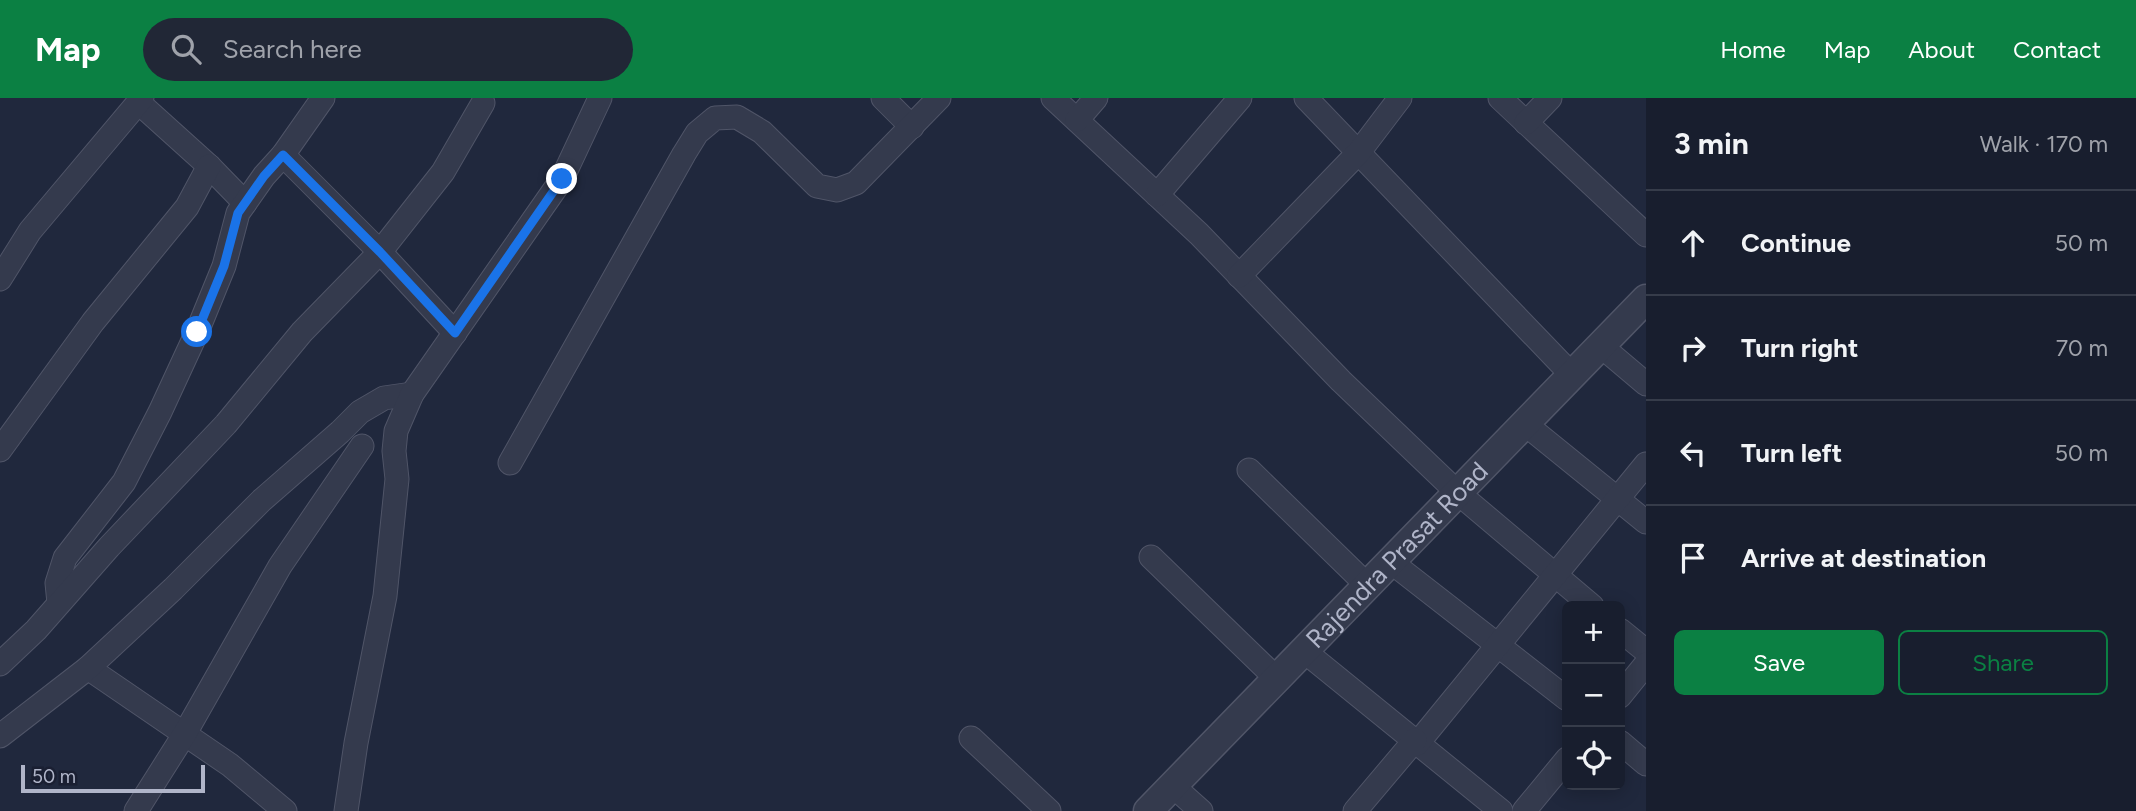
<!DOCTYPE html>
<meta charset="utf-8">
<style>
body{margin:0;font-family:Figtree,sans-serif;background:#212736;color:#f1f3f6}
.controls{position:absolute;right:21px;bottom:21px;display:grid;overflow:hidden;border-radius:10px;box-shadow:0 4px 18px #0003}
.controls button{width:63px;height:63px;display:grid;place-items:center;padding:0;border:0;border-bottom:2px solid #363c4a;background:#181e2e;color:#f1f3f6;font:35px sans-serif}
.scale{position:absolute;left:21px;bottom:18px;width:184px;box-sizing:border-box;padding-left:7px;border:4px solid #b0b5c9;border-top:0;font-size:19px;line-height:24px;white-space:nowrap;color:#b0b5c9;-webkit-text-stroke:5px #1a1f32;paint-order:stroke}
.stop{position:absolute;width:21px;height:21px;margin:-16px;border:5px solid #1a73e8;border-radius:50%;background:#fff}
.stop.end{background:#1a73e8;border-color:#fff;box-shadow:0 2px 7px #0008}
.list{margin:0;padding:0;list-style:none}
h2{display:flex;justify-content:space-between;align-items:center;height:91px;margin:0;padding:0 28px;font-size:30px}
h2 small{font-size:23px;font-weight:400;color:#9fa2aa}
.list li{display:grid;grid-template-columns:46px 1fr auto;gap:21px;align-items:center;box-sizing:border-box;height:105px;padding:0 28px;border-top:2px solid #363c4a}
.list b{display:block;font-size:26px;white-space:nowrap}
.list em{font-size:23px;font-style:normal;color:#9fa2aa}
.actions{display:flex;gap:14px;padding:21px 28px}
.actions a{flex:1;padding:16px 0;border:2px solid #0b8043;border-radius:10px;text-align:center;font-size:24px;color:#0b8043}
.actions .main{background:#0b8043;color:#fff}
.icon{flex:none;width:38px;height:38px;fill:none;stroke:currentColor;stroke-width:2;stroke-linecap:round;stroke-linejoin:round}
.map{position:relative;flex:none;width:1646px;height:713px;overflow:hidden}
header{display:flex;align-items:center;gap:42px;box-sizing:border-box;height:98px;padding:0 35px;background:#0b8043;color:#fff}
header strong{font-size:33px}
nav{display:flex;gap:38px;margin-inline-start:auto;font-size:24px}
.search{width:490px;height:63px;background:#212736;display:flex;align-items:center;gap:18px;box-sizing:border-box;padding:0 24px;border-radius:38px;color:#9fa2aa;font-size:26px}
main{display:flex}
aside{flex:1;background:#181e2e}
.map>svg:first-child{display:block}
</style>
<header>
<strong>Map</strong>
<div class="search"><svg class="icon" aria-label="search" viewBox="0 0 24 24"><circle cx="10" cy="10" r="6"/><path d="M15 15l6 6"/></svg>Search here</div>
<nav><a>Home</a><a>Map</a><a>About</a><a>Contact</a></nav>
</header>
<main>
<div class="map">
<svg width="1646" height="713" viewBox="0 0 1646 713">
<rect width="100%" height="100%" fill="#20283d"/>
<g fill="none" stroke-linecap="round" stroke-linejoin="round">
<g stroke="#505568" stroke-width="25">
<g id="minor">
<path d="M883,0l29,29"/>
<path d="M1053,0l146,136 142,147 117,112 134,113"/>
<path d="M1306,0l266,277"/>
<path d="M1500,0l146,137"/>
<path d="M138,4l71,64 36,37"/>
<path d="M1077,22l19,-22"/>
<path d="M1526,25l24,-25"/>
<path d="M283,57l97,97 75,81"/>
<path d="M1157,97l83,-97"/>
<path d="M1239,178l120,-124 41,-54"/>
<path d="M0,181l30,-48 112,-133"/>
<path d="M1601,248l45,38"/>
<path d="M1525,326l121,98"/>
<path d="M0,352l93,-128 94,-115 22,-41"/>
<path d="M510,365l174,-309 13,-21 18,-15 22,-1 25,15 55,54 20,4 19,-7 83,-85"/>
<path d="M1249,372l119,116"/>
<path d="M1151,459l126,122"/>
<path d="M1391,464l176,137"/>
<path d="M59,505l-2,-20 8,-25 59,-76 36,-70 37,-80 27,-66 14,-53 26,-37 19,-21 40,-57"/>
<path d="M1620,532l26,21"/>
<path d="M1304,553l197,160"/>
<path d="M0,566l36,-34 73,-83 117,-123 76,-92 78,-80 63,-80 40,-69"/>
<path d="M88,570l142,97 55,46"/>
<path d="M1620,598l26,-32"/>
<path d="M0,638l88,-68 85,-79 89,-89 78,-68 20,-20 24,-14 28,-4"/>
<path d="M971,640l78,73"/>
<path d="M1620,644l26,22"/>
<path d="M1417,646l229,-280"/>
<path d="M1173,688l28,25"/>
<path d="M136,713l48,-76 96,-169 82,-120"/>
<path d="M346,713l10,-68 29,-147 12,-117 -3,-28 2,-20 16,-37 150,-215 38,-81"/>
<path d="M1355,713l60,-71"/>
<path d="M1524,713l43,-52"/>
</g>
</g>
<g stroke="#505568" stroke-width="31">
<g id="tertiary">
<path id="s1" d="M1148,713l498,-512"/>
</g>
</g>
<use href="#minor" stroke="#343a4d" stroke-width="23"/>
<use href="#tertiary" stroke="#343a4d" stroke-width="28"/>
</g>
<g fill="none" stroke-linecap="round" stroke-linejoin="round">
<path stroke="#1a73e8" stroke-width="9" d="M197,234l27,-66 14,-53 26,-37 19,-21 97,97 75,81 107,-154"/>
</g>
<g text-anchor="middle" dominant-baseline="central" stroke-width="5" stroke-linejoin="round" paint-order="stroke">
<g font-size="26" fill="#b0b5c9" stroke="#1a1f32">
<text stroke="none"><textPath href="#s1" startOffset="357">Rajendra Prasat Road</textPath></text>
</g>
</g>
</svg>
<div class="controls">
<button>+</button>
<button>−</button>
<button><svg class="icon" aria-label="locate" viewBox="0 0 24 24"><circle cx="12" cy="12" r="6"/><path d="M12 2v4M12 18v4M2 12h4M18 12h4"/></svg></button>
</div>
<div class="scale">50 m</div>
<div class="stop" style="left:197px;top:234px"></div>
<div class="stop end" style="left:562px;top:81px"></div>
</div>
<aside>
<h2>3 min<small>Walk · 170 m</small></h2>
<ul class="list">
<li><svg class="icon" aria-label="ahead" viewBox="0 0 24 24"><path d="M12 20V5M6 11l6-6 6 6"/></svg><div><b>Continue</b></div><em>50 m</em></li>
<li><svg class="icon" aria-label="right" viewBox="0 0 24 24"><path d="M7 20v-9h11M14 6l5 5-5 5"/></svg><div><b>Turn right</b></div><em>70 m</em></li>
<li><svg class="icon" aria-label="left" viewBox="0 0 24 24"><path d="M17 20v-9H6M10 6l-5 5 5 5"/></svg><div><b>Turn left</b></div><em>50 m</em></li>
<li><svg class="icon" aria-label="arrive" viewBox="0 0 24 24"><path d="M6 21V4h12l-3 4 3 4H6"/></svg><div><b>Arrive at destination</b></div></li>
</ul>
<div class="actions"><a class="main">Save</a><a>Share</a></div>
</aside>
</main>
